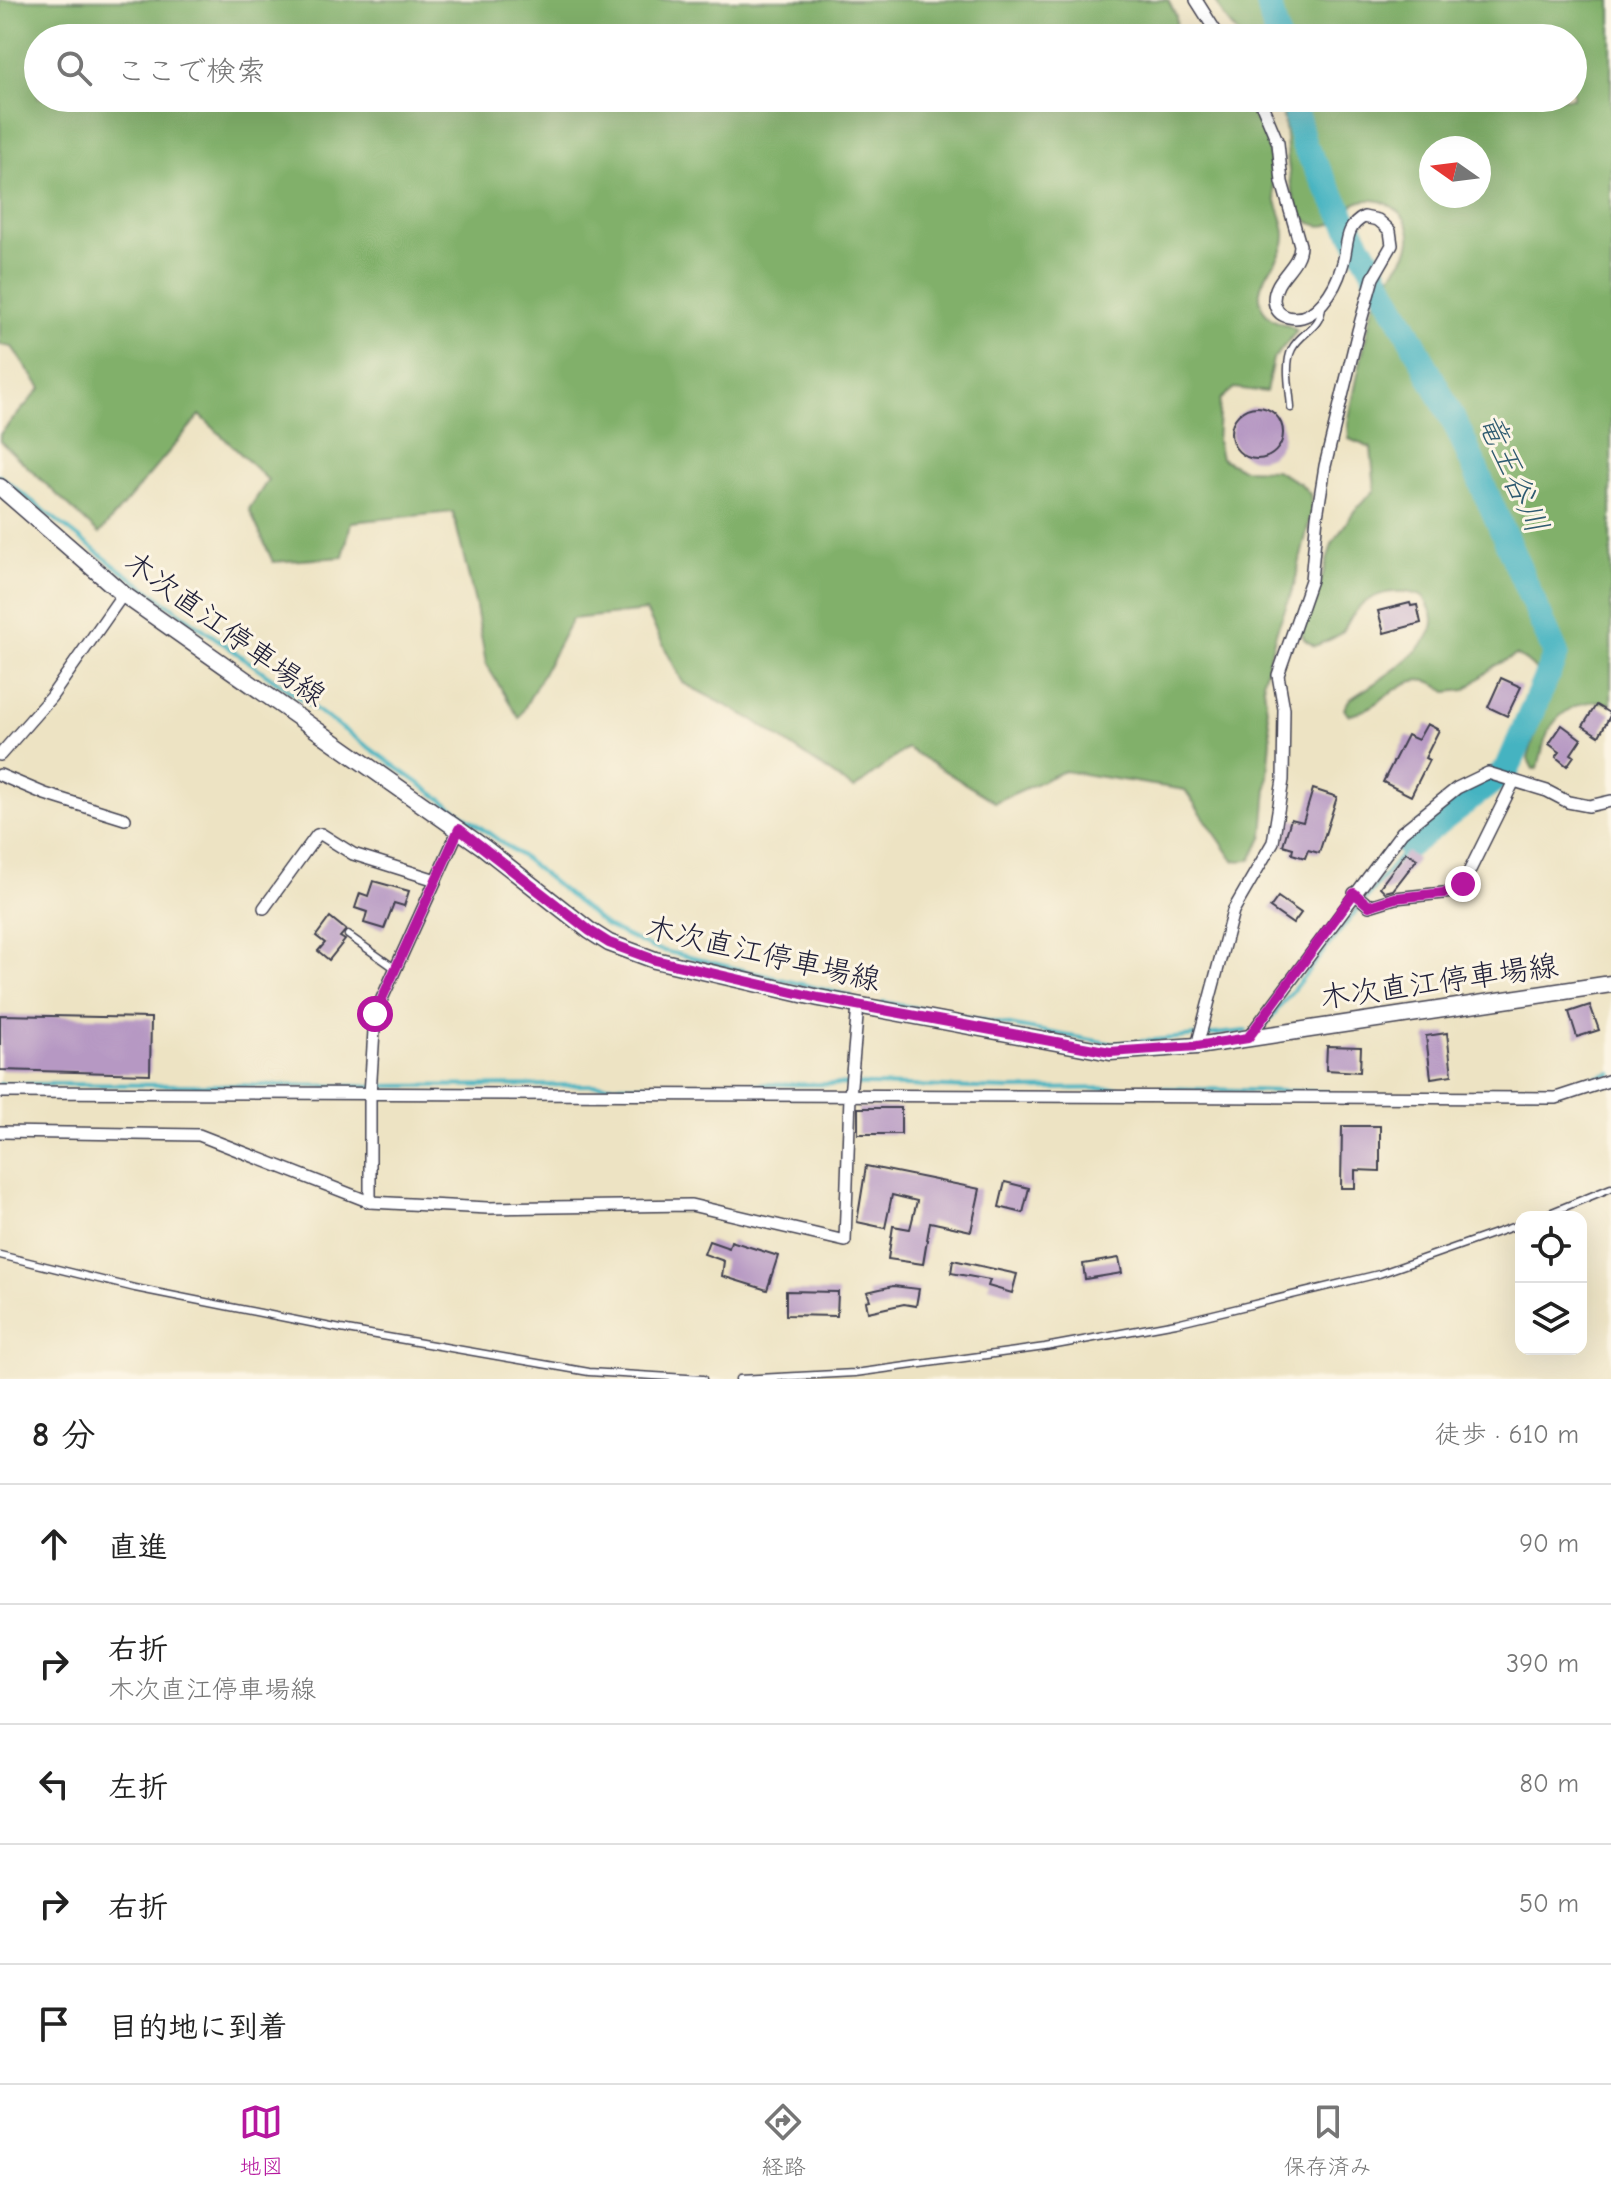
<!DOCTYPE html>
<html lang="ja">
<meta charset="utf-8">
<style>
body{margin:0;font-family:"Comic Neue","Klee One",sans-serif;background:#f6f6f6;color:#222}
.controls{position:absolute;right:24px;bottom:24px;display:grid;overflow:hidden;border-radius:16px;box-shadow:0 8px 32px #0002}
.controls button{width:72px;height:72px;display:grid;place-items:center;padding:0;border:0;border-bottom:2px solid #e0e0e0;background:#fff;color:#222;font:40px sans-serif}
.compass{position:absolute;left:1419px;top:136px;width:72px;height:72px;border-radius:50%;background:#fff;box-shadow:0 8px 32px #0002;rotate:284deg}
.stop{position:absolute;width:24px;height:24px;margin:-18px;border:6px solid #b5179e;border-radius:50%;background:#fff}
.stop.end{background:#b5179e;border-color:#fff;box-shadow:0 2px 8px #0008}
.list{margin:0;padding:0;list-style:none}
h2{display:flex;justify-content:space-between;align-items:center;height:104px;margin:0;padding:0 32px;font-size:34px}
h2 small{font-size:26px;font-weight:400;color:#767676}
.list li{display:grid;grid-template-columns:52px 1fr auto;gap:24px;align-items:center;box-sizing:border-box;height:120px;padding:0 32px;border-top:2px solid #e0e0e0}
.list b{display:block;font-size:30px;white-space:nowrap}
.list p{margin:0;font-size:26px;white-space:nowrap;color:#767676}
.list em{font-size:26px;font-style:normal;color:#767676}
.icon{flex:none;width:44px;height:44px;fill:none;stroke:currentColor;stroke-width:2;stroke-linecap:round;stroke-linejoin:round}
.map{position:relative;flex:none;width:1611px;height:1379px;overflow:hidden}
.search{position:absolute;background:#fff;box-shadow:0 8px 32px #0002;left:24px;right:24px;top:24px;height:88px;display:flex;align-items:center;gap:20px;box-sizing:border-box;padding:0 28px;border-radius:44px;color:#767676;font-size:30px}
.sheet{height:704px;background:#fff}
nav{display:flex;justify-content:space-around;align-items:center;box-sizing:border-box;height:112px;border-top:2px solid #e0e0e0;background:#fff;font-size:22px;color:#767676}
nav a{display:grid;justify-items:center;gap:4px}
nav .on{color:#b5179e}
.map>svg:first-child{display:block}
</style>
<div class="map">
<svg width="1611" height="1379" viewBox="0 0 1611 1379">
<rect width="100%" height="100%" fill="#fcf5e5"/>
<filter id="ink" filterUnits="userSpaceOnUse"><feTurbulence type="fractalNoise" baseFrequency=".0125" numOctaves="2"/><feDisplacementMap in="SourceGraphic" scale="16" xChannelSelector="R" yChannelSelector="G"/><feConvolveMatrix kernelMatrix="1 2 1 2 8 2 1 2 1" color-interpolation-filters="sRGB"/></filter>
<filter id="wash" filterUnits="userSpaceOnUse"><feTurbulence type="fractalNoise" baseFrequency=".006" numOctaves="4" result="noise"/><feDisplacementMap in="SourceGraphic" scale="32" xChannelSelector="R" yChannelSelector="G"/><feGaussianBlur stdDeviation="1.8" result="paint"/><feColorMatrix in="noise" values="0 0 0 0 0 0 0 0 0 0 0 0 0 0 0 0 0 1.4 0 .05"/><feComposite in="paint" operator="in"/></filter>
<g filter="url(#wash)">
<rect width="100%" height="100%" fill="#ede3c3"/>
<g fill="#81b06a" stroke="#526952" stroke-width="2" fill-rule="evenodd">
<path d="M0,0h1168l8,16 1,22h-1139v60h1203c7,11 18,24 23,37 8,20 7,45 12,66 3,11 10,24 9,36 -1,27 -36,42 -22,72 8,16 23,12 34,22l-24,28 -7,33 -32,-4 -14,12 -3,41 4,17 21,11 33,1 25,13 10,11 2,16 -18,76 -17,44 -14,50 8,60 -8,96 -12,24 -17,1 -49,-71 -121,-19 -69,31 -88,-54 -53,41 -102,-70 -69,-36 -37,-72 -74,8 -53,99 -33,-54 -10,-57 -23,-95 -102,10 -8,35 -70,5 -24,-53 19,-29 -68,-65 -101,119 -99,-93v-7l41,-46 -29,-41 -12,-2z"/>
<path d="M1215,0h396v704c-27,-9 -56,8 -65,34 -4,10 -5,21 -9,31h-4l-5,-10c9,-40 37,-79 -12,-104l-22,11 -29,24 -18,2c-39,-35 -63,19 -99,23l-4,-6 5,-9c23,-16 85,-50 84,-80 0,-8 -6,-17 -9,-23 -27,-11 -55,-5 -72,19 -4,5 -6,12 -10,16 -7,7 -20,11 -28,14l-10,-7 -3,-8 14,-30 17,-57 23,-34 20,-20 -4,-42 -22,-9 -1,-16c6,-30 12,-60 19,-90 3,-12 4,-25 9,-36 9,-19 37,-40 34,-63 -3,-25 -33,-42 -56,-30 -8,4 -14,16 -23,20 -7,3 -17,2 -23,-3 -23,-19 -19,-73 -24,-100 -2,-8 -6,-15 -8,-23h297v-60h-332l-17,-21zM1431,148h48v48h-48z"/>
</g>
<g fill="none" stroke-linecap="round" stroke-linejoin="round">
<g stroke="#45b3c1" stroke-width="4">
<path d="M0,476l119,93 406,290 81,67 46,22 199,48"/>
<path d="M883,1002l231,42 132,-13"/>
<path d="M1262,1029l146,-183"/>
<path d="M0,1084l364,2 473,-2 174,5 144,-1 172,4"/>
<path d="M1484,1092l71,-2 56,-17"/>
</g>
<g stroke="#45b3c1" stroke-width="26">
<path d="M1268,0l9,38"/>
<path d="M1292,98l12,47 100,180 55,106 97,223 -49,116 -99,76"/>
</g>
</g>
<g id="blocks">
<g fill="#b698c3">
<circle cx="1257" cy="433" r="26"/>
<path d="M1410,603l1,3 6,-1 4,18 -37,10 -6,-22z"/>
<path d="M1501,678l20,9 -14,29 -19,-9z"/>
<path d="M1596,705l15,9 -12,22 -16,-10z"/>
<path d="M1427,724l12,6 -14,28 4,2 -18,36 -28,-14 24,-47 11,5z"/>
<path d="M1562,725l19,14 -10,15 3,2 -7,10 -11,-9 4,-5 -11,-8z"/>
<path d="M1313,789l24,8 -18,56 -11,-3 -3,8 -13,-4 1,-6 -10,-3 8,-26 12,3z"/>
<path d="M1406,852l11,7 -24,31 -8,2 -5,-5z"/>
<path d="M373,881l36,10 -5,15 -10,-3 -10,26 -20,-6 3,-11 -12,-4 5,-15 8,3z"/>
<path d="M1278,897l23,16 -8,11 -23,-16z"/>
<path d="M330,917l16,13 -6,7 5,3 -16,20 -11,-9 7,-8 -9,-7z"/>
<path d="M1590,1005l9,25 -22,7 -8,-25z"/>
<path d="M0,1015l151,3 -1,56 -150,-4z"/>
<path d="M1447,1033l5,42 -21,3 -5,-42z"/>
<path d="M1327,1046l34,1 -1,25 -34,-2z"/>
<rect x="858" y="1108" width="43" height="26"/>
<path d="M1342,1126h38v45l-25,-1v18h-14z"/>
<path d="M866,1166l114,23 -9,42 -41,-9 -7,42 -35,-5 5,-33 17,3 7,-28 -25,-6 -7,33 -28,-6z"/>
<path d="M1005,1182l24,6 -6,25 -24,-6z"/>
<path d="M709,1241l20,7 2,-7 47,15 -11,34 -45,-14 2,-15 -20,-7z"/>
<path d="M1119,1258l3,15 -37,6 -2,-15z"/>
<path d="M953,1260l64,14 -5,19 -24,-7 2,-6 -39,-7z"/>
<path d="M893,1286l26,3 -3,17 -12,-2 -36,8 -2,-11 4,-1 -3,-8z"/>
<path d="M786,1291l52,1 -1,24 -51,-1z"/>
</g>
</g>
</g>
<g filter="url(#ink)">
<use href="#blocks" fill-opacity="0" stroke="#403f4f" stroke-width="2"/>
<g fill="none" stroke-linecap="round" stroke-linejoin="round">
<g stroke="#403f4f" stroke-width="9">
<g id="service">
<path d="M1291,408c-1,-18 -7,-44 1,-59 9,-18 28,-19 30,-42"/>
<path d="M348,935l48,34"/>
<path d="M1540,1217l71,-29"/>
<path d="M0,1255l135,33 206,41 248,43 114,7"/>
<path d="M739,1379l116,-6 190,-26 131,-24 203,-49 142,-50"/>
</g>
</g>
<g stroke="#403f4f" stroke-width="14">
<g id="minor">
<path d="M1196,0l24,38"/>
<path d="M0,755l51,-58 72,-103"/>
<path d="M0,775l45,19 80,25"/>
<path d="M1354,893l15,13 26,-8 58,-6 10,-8 51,-103"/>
<path d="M264,908l53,-73 4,-1 32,20 83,26"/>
<path d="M1248,1038l154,-206 55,-44 31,-15 59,18 21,11 21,4 22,-5"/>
<path d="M1197,1046l36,-135 40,-69 10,-62 1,-71 -6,-34 33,-95 6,-64 8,-50 33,-135 15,-53 19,-33 -2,-14 -5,-5 -7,-6 -14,-3c-21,11 -15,29 -22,49 -6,21 -26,58 -54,51 -9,-2 -13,-8 -14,-17 0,-23 26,-33 26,-55l-18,-63 -4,-39 -19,-45"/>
<path d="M0,1092l1556,6 55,-18"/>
<path d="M0,1132l199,3 171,67 118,6 203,-3 154,36 5,-145 8,-90"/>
<path d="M370,1202v-107l5,-81 84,-185"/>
</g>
</g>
<g stroke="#403f4f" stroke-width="19">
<path id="secondary" d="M0,487l123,107 360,253 107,84 19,12 46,17 164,38 291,54 87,-6 414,-62"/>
</g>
<use href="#service" stroke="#fff" stroke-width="6"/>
<use href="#minor" stroke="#fff" stroke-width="11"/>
<use href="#secondary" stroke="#fff" stroke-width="16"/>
</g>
</g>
<g fill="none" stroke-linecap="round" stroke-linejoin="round" filter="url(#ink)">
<path stroke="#b5179e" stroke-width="10" d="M375,1014l84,-185 131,102 19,12 46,17 164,38 291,54 87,-6 51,-8 106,-145 15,13 26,-8 58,-6 10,-8"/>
</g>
<g text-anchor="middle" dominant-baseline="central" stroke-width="6" stroke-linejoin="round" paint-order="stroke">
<g font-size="30" fill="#22223b" stroke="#fcf5e5">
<text transform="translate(225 629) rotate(36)">木次直江停車場線</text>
<text transform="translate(763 954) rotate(13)">木次直江停車場線</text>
<text transform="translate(1439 982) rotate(-8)">木次直江停車場線</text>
</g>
<g font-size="32" font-style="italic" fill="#305c71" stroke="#fcf5e5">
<text transform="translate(1513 473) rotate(66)">竜王谷川</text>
</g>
</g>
</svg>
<div class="controls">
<button><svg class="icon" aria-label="locate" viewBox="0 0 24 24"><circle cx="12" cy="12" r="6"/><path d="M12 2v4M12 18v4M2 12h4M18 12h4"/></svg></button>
<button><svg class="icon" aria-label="layers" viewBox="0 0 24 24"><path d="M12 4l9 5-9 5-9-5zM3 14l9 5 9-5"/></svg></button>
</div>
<svg class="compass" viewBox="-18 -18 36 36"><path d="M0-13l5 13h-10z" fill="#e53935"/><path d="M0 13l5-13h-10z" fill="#767676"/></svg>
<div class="stop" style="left:375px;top:1014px"></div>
<div class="stop end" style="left:1463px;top:884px"></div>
<div class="search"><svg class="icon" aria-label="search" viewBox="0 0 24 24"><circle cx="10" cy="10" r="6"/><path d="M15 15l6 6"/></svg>ここで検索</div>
</div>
<section class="sheet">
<h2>8 分<small>徒歩 · 610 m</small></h2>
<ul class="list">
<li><svg class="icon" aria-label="ahead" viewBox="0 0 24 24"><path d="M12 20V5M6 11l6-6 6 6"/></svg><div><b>直進</b></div><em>90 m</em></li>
<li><svg class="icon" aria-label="right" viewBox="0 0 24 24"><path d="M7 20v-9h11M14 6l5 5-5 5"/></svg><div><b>右折</b><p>木次直江停車場線</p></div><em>390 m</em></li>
<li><svg class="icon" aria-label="left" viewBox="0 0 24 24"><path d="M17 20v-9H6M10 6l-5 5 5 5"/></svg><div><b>左折</b></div><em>80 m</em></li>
<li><svg class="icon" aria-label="right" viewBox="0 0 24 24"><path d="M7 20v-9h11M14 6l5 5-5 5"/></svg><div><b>右折</b></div><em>50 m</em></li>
<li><svg class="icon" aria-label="arrive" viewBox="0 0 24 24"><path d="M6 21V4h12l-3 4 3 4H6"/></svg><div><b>目的地に到着</b></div></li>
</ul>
</section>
<nav>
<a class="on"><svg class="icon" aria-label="map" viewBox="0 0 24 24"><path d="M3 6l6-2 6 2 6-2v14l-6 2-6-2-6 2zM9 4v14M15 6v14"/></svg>地図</a>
<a><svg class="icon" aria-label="directions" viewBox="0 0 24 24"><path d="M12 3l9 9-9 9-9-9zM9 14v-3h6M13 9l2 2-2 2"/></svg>経路</a>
<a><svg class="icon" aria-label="saved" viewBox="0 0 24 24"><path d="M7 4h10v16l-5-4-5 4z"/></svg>保存済み</a>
</nav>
